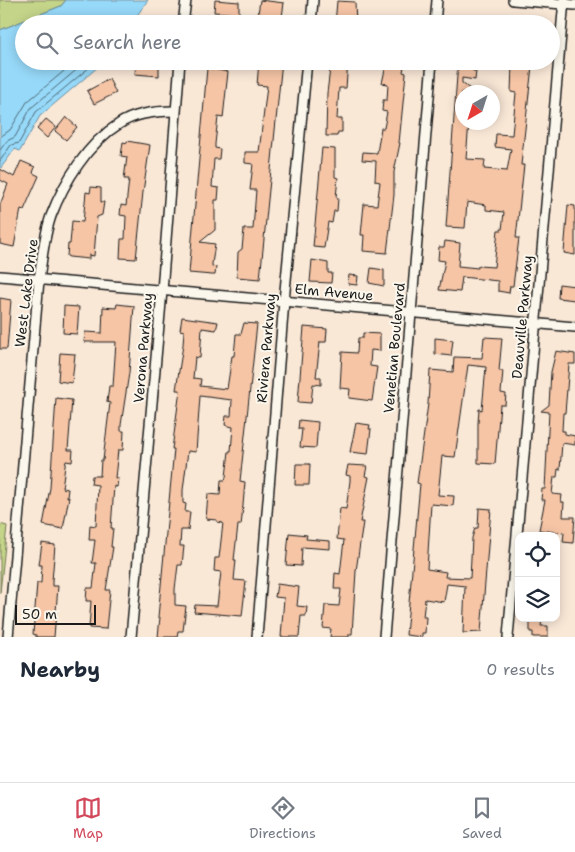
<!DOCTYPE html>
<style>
body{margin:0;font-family:"Shantell Sans",sans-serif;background:#f2f2f3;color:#1f2937}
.controls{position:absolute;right:15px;bottom:15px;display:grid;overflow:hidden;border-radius:10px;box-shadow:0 2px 12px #0003}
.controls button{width:45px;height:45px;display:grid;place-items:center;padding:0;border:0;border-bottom:1px solid #e0e1e3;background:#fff;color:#1f2937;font:25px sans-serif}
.compass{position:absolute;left:455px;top:85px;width:45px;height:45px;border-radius:50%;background:#fff;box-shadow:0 2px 12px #0003;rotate:219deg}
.scale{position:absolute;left:15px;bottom:12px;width:81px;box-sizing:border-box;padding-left:5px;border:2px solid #1c1c1c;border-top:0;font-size:14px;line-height:18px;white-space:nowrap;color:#1c1c1c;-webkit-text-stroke:4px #fbf7ec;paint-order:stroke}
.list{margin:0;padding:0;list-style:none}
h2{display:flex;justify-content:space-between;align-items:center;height:65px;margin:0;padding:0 20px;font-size:21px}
h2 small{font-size:16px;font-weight:400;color:#747a83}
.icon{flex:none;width:28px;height:28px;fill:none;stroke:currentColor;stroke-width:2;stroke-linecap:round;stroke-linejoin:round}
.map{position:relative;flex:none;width:575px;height:637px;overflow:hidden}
.search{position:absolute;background:#fff;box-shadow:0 2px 12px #0003;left:15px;right:15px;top:15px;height:55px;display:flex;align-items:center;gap:12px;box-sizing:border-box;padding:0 18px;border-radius:28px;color:#747a83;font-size:19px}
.sheet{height:145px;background:#fff}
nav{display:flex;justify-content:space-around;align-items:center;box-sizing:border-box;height:70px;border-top:1px solid #e0e1e3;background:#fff;font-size:14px;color:#747a83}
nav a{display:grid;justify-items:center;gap:2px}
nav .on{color:#d1495b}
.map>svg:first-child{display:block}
</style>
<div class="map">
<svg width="575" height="637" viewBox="0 0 575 637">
<rect width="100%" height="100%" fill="#fae8d7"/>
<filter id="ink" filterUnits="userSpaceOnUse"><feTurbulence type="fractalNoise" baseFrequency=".02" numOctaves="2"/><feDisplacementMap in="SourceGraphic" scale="10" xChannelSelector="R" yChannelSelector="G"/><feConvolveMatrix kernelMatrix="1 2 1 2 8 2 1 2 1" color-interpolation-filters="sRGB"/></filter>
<g filter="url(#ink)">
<g fill="#c4d489" stroke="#707852">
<path d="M0,0h66l-5,6 -61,24z"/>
<path d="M0,524l7,2 -7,67z"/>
</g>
<path fill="#97d9f9" stroke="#668da1" d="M66,0h82l-17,24h-107v37h81l-65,55 -20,35 -5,-2 -15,20v-139l61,-24z"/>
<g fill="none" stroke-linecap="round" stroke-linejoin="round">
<g stroke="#4d6874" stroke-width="1">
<path d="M0,137l10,-7 17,-28 49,-41"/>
<path d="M0,150l7,-9 8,-4 16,-29 56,-47"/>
<path d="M0,161l11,-16 8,-2 17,-31 61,-51"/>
</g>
</g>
<g fill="#f6c5a6" stroke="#1c1c1c">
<path d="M215,0l24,2v12l-25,-2z"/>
<path d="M260,0l24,3 -3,21h-14l1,-9 -10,-1z"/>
<path d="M337,1l18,1 1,22h-21z"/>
<path d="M136,61h23v15l-24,-2z"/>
<path d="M259,61h23l-22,218 -23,-2 1,-25 4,-3 2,-20h9l3,-39h-6l3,-26 -8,-1v-11h14l8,-66 -10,-1z"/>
<path d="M331,61h17l-2,27h-7l-2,31h5v13h-4l-1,4h-11l1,-43z"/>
<path d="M387,61h18l-2,11 3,1 -7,70h1l-6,29v23l-7,58 -24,-2 1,-16h-3l3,-31 13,1 3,-23 -5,-1 1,-20 -14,-1 1,-8 14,1 4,-25h3l3,-16 -5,-1 1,-11h4l1,-16 -6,-1z"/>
<path d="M458,62l15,1v8h3l-1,9 -13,-2v5l12,9h-12v30h7l-3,37 19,1 -1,9 23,2 4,-22 -16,-2 1,-13 16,1 4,-42 -5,-1 1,-28 20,2 -11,99h3l-8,73h3l-6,48h-3l-1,7 -11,-2v-10l-36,-4 -2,15 -21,-2 6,-29 -7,-1 1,-13h5l1,-6 15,2 -2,23 20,2v-2l16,1 4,-37h4l2,-18 -18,-2v-5l-19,-3 -2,26 -19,-1z"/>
<path d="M207,68l21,4 -5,46 -5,-1 -3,27v4l5,1 -1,10h-5l-2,28 7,1 -1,12h-3v30l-15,12 15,2 -3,20v2l4,1 -1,8h-3l-23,-2z"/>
<path d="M109,79l7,14 -22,11 -7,-13z"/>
<path d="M66,117l11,10 -11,13 -11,-9z"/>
<path d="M46,119l10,8 -9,11 -10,-9z"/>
<path d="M127,141l23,4 -7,47 -7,67 -16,-1 1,-19h4l1,-23 -6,-1 1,-10 5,1 3,-27h-5l3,-22 -6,-1 2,-14 4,1z"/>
<path d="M322,148l13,1v28l3,1 -2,19 2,1 -1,13h-3l-2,12 -4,-1 -4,26 -11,-1z"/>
<path d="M21,161l14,6 -2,6 6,3 -15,34 -3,-1 -7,38 -14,-3v-39l8,-21 -8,-4v-11l14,8z"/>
<path d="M91,187l10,1v14h3l-2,13 -5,2 -3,39 -5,-1v4l-20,-2 -2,-1 1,-12h2l2,-23 11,1 3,-30 4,1z"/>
<path d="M568,205l7,1v49l-11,-2z"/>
<path d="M312,260l16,3v10h4l-1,10 -21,-1z"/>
<path d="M371,268l13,2v16l-15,-3z"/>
<path d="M349,275l9,1 -1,9 -9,-1z"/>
<path d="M559,284l16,2v14l-17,-2z"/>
<path d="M0,298l11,2 -4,49h-7z"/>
<path d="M117,304l17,2 -5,67 -8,52v6h3l-1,19h-5l-3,28h3l-1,9 -3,-1 -3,42h2l-2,19h2l-7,43h4l-4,39 -17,-1 2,-27h-5l1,-13h6l3,-25h-4l3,-23h-6l1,-15 6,1 2,-41 -7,-1 1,-8h8l1,-16h2l7,-57 -3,-1 2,-16h4l3,-44h-32l1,-10 17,1 1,-26 13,1z"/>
<path d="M64,306l15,1 -2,27 -14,-1z"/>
<path d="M182,317l36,5 -2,8 -14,-2 -2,30 -5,-1 -2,21 8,1 -1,7 27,3 5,-33h2l2,-22h5l3,-11 13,1 -17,157 5,1 -3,35 -1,8h-3l-4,35h2l-2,20 12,1 -4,35 -48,-4 1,-7 22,1 4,-34 -7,-1 1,-13h4l4,-35 -6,-1v-2l-11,-1 2,-25 12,1 1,-15h4l1,-3 3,-26h2l2,-24 -8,-2 1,-9h5l1,-16 -32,-4 -4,56 -8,-1 -5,39v13l3,1 -1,8h5l-2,18h-7l-1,16h4l-2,19h-4l-3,24v16l11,1 -3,25h-5l-1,6h-19l2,-20h-2l16,-168h-2l8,-59h-4l7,-45 1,-14 -4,-1z"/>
<path d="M304,327l23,2 -1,13h-6l-4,35h5v8l-8,-1 -2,19 -13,-1z"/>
<path d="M363,333l17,1v17l-9,-1 -1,16 7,1 -5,34 -23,-3 1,-9 -10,-1 2,-36 15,1 1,-15h5z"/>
<path d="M484,337l18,1 -3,33h4l-2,22 5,1 -1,11h-5l-5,59 -17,-1v-40l1,-14 3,1 4,-43 -18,-2 -13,92 -13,-1 -4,39 16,1 -1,10 -22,-2 -4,65 19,3 -1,5 25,1 2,-40 3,-10h3l1,-20 12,1 -10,123 -18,1 2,-47 -18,-2 -3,18 -19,-3 -2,18h3l-1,16h-3v4l-16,-2 14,-151 -3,-1 11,-79 2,-34 23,2 1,-15 28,1z"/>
<path d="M435,338l18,2 -2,16 -16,-2z"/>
<path d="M556,351l19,3v10h-6l-4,49h-2l-1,18h3v3l10,2v9l-13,-2 -2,27 -2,-1 -1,8h-3l-2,17 10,1 -1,7h3l-1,15h12l-2,26 -10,-1 1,-9 -25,-3 6,-30h-4l1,-11h3l4,-77 -8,-1 8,-6 2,-33z"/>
<path d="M60,353l15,1 -3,29 -14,-2z"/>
<path d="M56,398l16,2 -4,50h5l-1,12 -6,-1 -1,5 -3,22 6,1 -1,8h2l-6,32 -20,-4 7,-37z"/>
<path d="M299,420l19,2 -2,26 -16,-1 2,-18h-4z"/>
<path d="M356,423l14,2 -1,4h2l-3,25 -18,-2z"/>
<path d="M296,464h14l-1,21h-14z"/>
<path d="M348,465l19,1 -2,10 4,1 -9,45h3l-7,49 -4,63h-3v3h-19l1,-8 -8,-1 2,-23 14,1 2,-17h-7l1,-16 5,1 4,-34 -7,-1 3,-31 6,1 4,-28v-5l-4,-1z"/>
<path d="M289,533l18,2 -1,4 24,2v8l-28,-2 -1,19 -15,-1z"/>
<path d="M42,543l13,2 -3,36v5h6l-4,51h-18v-2l-3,-1 4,-51h4l1,-18h-3z"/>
<path d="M277,584l22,3 -2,19 10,1 -1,9h-5l-2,21h-18l3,-39 -9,-1z"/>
<path d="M530,620h12l-1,6h7v11h-15v-5h-3z"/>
</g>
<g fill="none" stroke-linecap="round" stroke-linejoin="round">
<g stroke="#1c1c1c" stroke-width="12">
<g id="street">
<path d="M513,0l62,5"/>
<path d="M183,24l3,-24"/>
<path d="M311,24l2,-24"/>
<path d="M435,24l2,-24"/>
<path d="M0,276l575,51"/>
<path d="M8,637l31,-357c3,-22 5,-44 12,-64 13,-34 37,-73 68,-92 16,-11 37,-13 56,-13"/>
<path d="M131,637l31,-346 18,-230"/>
<path d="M257,637l27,-336 23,-240"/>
<path d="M384,637l48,-576"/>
<path d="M508,637l56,-637"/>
</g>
</g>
<use href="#street" stroke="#fbf7ec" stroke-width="9"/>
</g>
</g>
<g text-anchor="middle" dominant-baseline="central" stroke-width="4" stroke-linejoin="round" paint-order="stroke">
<g font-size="14" fill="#1c1c1c" stroke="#fbf7ec">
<text transform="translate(334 292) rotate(5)">Elm Avenue</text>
<text transform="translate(26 293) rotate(-83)">West Lake Drive</text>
<text transform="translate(522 317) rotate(-85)">Deauville Parkway</text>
<text transform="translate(143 348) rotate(-85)">Verona Parkway</text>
<text transform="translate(266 348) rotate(-85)">Riviera Parkway</text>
<text transform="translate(394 348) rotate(-85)">Venetian Boulevard</text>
</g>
</g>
</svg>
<div class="controls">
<button><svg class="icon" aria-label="locate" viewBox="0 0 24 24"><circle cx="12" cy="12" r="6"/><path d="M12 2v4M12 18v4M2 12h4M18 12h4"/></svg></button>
<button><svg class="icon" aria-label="layers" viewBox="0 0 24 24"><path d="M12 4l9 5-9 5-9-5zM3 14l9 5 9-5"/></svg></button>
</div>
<svg class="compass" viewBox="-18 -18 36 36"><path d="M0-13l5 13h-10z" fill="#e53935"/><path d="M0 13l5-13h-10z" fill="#747a83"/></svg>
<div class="scale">50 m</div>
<div class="search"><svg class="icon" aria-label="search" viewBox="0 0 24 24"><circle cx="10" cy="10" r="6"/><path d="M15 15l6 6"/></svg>Search here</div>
</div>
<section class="sheet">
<h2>Nearby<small>0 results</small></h2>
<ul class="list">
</ul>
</section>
<nav>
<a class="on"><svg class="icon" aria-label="map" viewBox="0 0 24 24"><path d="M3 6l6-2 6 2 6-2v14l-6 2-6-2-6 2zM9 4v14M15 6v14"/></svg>Map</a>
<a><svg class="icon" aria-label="directions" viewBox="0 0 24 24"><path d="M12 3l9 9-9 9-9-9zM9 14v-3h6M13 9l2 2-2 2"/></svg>Directions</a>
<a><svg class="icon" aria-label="saved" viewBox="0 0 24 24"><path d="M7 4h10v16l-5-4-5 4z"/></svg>Saved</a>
</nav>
